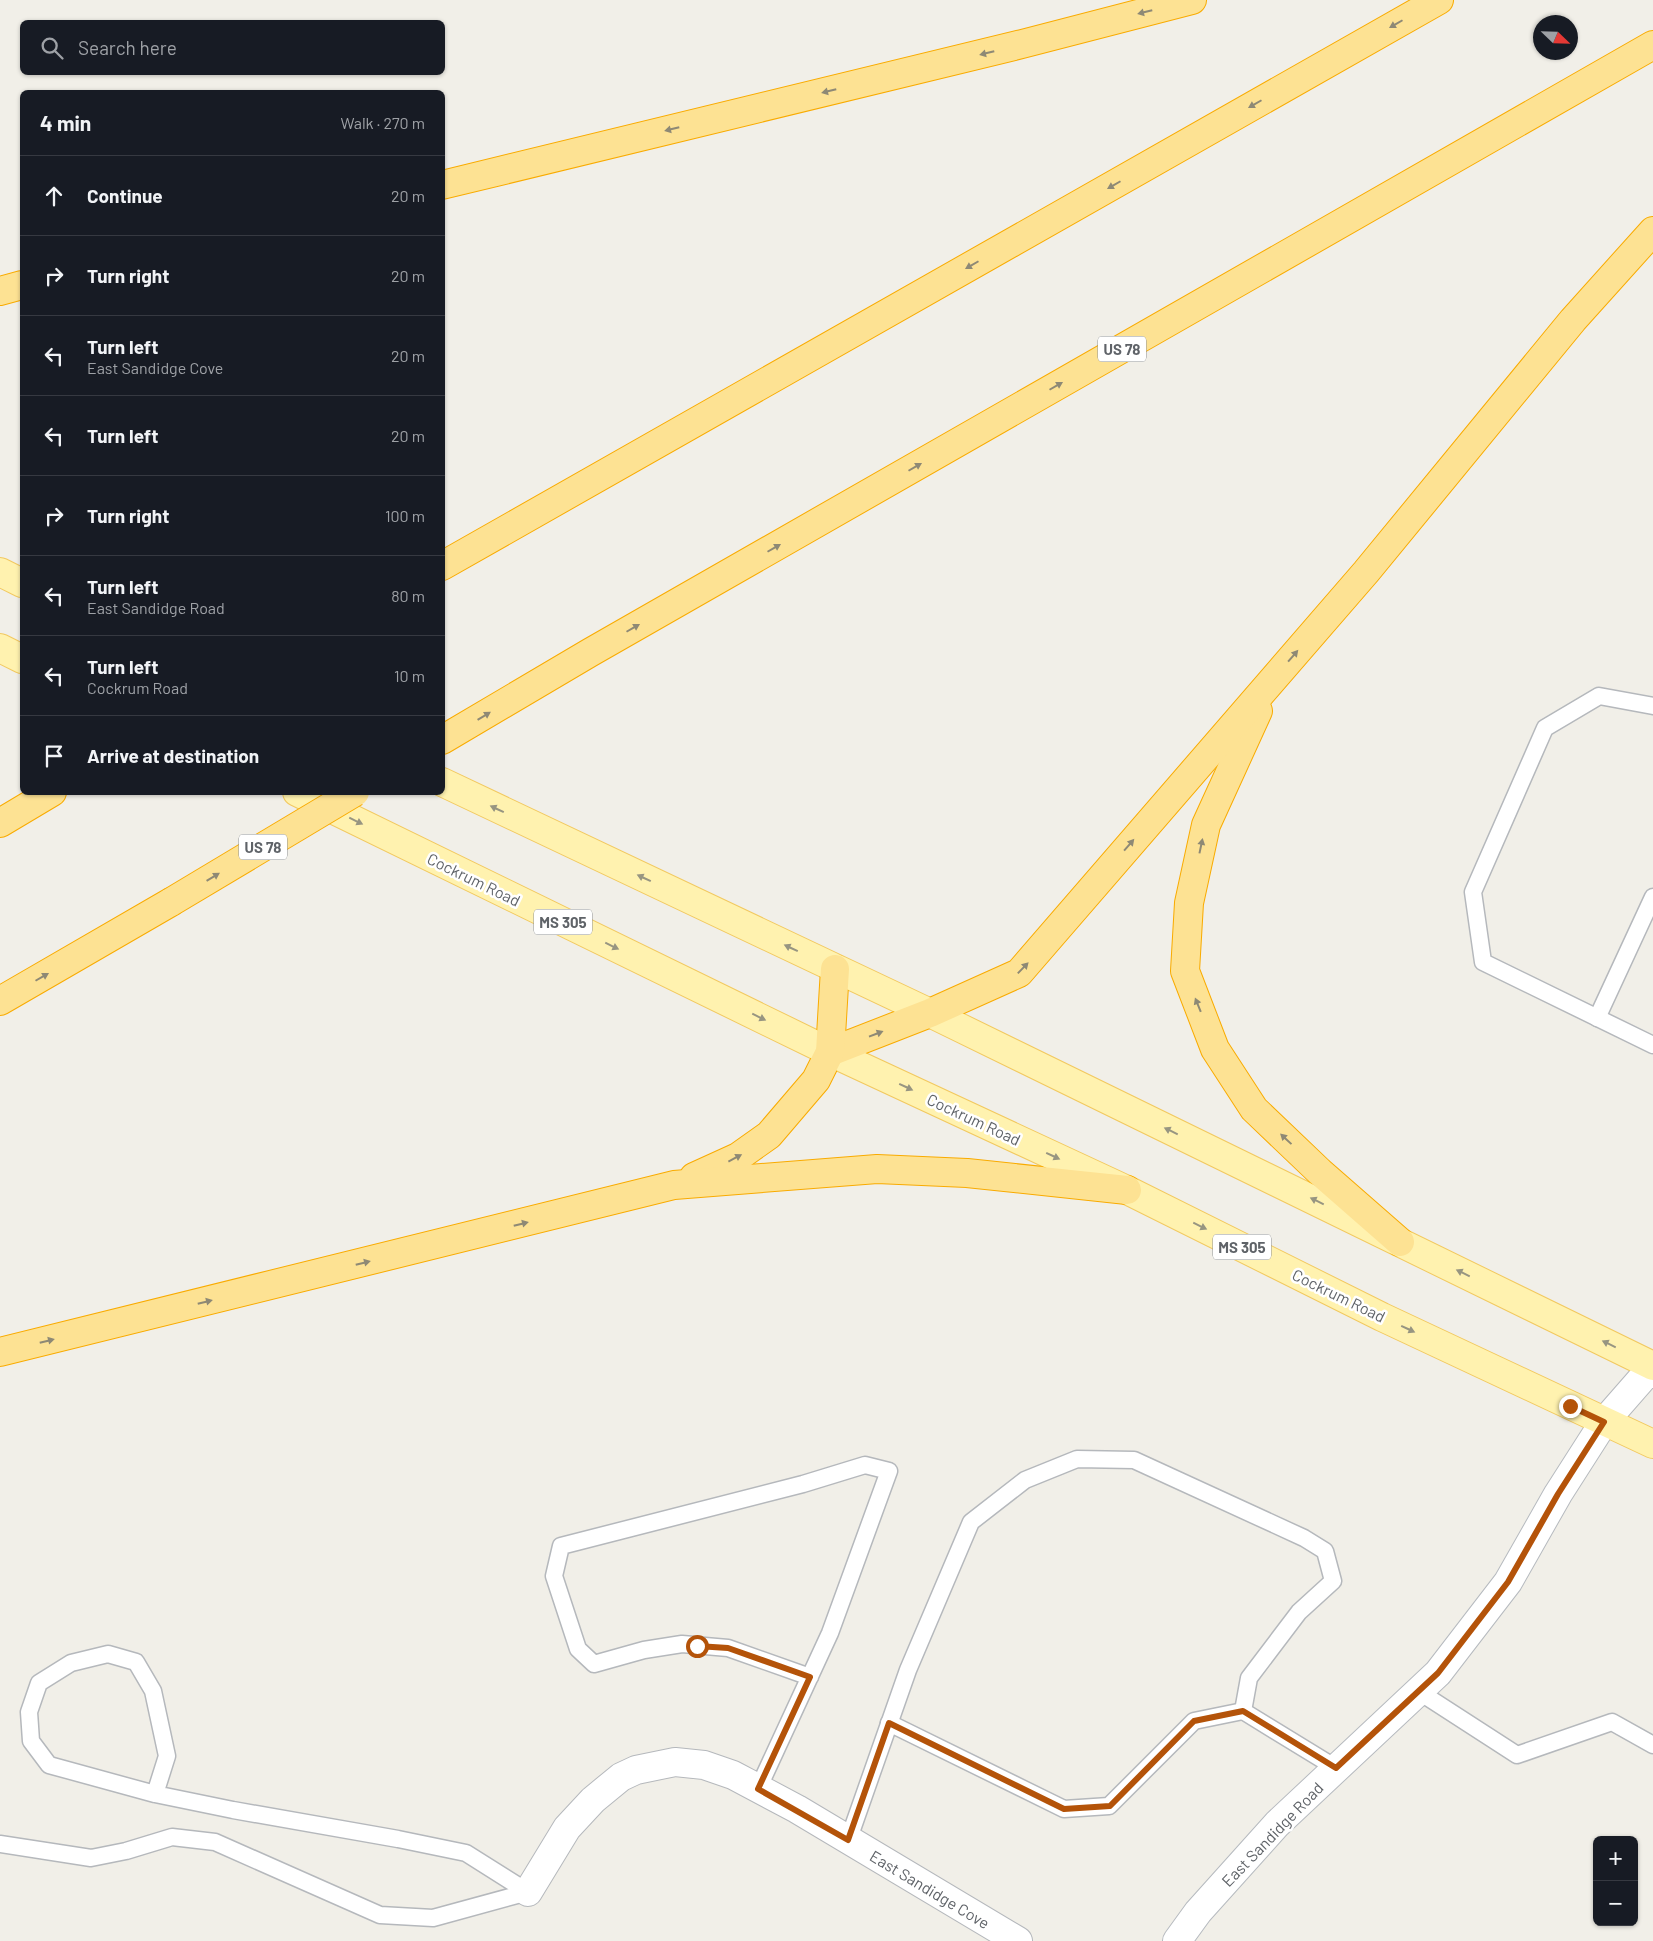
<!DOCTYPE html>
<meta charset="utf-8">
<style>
body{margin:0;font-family:Barlow,sans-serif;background:#20242c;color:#f1f3f6}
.controls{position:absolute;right:15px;bottom:15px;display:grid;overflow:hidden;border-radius:8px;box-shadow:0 1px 4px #0004}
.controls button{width:45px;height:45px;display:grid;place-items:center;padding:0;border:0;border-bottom:1px solid #363941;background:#171b24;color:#f1f3f6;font:25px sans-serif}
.compass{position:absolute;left:1533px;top:15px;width:45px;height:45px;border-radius:50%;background:#171b24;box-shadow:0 1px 4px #0004;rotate:113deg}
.stop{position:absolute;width:15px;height:15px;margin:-11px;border:4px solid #b45309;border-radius:50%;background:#fff}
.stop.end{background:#b45309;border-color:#fff;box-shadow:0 1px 5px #0008}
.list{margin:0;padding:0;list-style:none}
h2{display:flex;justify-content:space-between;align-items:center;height:65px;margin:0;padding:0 20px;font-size:21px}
h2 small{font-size:16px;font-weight:400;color:#9ea1a6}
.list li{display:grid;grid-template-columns:32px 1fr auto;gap:15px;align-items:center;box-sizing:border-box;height:80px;padding:0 20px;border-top:1px solid #363941}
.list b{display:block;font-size:19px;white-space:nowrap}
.list p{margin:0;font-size:16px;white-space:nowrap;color:#9ea1a6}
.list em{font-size:16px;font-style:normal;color:#9ea1a6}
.icon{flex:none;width:28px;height:28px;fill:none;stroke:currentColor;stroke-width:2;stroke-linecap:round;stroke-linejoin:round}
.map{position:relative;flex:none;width:1653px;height:1941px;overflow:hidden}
.search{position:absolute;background:#171b24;box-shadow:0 1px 4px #0004;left:20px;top:20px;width:425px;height:55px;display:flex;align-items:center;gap:12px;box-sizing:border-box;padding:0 18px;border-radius:8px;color:#9ea1a6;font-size:19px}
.panel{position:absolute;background:#171b24;box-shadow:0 1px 4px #0004;left:20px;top:90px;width:425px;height:705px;border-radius:8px}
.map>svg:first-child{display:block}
</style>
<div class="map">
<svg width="1653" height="1941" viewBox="0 0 1653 1941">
<rect width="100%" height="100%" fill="#f1efe8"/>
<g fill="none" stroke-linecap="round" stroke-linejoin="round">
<g stroke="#b5b8bc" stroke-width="19">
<g id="lane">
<path d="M1653,706l-54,-10 -54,32 -72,164 10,70 170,83"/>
<path d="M1597,1018l56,-121"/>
<path d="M1418,1691l99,64 95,-33 41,23"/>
<path d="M889,1723l175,86 45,-3 85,-85 49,-10"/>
<path d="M758,1789l72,-156 59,-162 -24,-6 -62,19 -242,62 -7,30 24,73 16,15 50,-14 38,-6 46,4 82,29"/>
<path d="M155,1794l12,-38 -14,-65 -17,-29 -28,-8 -37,9 -32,20 -10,29 2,29 18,24 106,29 78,16 165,29 68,14 62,39"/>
<path d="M848,1841l60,-171 63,-148 54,-42 52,-21 57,1 170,78 21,13 8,30 -34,31 -50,66 -6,33 93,57"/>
<path d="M0,1844l91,14 35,-7 46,-14 43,5 165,73 53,3 95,-26"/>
</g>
</g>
<g stroke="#b5b8bc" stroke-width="30">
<g id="street">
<path d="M1604,1422l49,-56"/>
<path d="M528,1892l39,-64 26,-28 28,-23 15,-7 39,-8 29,3 29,10 64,34 221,132"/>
</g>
</g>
<g stroke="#b6babf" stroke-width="30">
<path id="secondary" d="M1177,1941l21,-29 79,-88 161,-151 70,-91 50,-88 46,-72"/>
</g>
<g stroke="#f2c960" stroke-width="30">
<g id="primary">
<path d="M0,572l22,11"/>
<path d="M0,648l22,11"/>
<path d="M442,782l488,231 723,353"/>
<path d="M297,792l533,260 297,138 255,127 271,127"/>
</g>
</g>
<g stroke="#f9ab00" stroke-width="30">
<g id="highway">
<path d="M442,185l580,-141 170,-44"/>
<path d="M0,291l22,-6"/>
<path d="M442,566l997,-566"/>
<path d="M1258,711l-52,114 -17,78 -4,68 30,78 39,60 66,63 80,70"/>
<path d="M442,740l149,-88 1062,-607"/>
<path d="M0,823l52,-31"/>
<path d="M0,1001l171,-99"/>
<path d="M830,1052l100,-39 89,-40 347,-401 207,-252 80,-89"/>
<path d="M694,1177l44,-20 31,-22 47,-55 14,-28 5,-83"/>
<path d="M0,1352l674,-167 203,-16 90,4 160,17"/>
</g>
</g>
<use href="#lane" stroke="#fff" stroke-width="16"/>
<use href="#street" stroke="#fff" stroke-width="28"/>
<use href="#secondary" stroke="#fff" stroke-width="28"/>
<use href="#primary" stroke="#fff2af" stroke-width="28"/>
<use href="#highway" stroke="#fde293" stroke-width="28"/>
<g stroke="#f9ab00" stroke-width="30" stroke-linecap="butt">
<path id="highway-bridge" d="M171,902l184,-110"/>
</g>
<use href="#highway-bridge" stroke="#fde293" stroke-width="28"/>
</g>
<defs><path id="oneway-solid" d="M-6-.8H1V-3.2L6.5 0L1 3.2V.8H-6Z" transform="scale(1.25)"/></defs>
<g fill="#8e8975">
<use href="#oneway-solid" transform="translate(1145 12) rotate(166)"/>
<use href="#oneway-solid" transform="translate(1396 24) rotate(150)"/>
<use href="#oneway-solid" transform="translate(987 53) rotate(166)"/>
<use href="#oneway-solid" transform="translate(829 91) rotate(166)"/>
<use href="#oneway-solid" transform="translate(1255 104) rotate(150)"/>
<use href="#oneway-solid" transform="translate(672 129) rotate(166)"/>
<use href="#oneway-solid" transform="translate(1114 185) rotate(150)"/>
<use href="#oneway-solid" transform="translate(972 265) rotate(150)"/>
<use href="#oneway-solid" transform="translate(1056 386) rotate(-30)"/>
<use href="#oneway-solid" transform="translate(915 467) rotate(-30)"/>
<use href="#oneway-solid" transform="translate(774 548) rotate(-30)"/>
<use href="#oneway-solid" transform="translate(633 628) rotate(-30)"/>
<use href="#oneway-solid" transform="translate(1293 656) rotate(-49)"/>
<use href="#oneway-solid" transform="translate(484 716) rotate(-31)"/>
<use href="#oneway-solid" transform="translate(1129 845) rotate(-49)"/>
<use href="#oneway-solid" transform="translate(1201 846) rotate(-78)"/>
<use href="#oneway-solid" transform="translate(213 877) rotate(-31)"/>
<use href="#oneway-solid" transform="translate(1023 968) rotate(-46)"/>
<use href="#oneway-solid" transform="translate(42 977) rotate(-30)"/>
<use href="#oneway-solid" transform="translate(1198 1005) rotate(-112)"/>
<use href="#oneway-solid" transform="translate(876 1034) rotate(-21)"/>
<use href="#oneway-solid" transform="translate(1286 1139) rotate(-137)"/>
<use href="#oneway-solid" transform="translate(735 1158) rotate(-28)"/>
<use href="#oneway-solid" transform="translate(521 1224) rotate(-14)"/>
<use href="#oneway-solid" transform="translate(363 1263) rotate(-14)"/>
<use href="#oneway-solid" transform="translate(205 1302) rotate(-14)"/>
<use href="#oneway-solid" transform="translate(47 1341) rotate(-14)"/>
</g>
<g fill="#979581">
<use href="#oneway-solid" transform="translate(497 809) rotate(-155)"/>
<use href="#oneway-solid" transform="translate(356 821) rotate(26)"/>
<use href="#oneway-solid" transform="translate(644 878) rotate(-155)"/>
<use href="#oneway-solid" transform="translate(612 946) rotate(26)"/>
<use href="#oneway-solid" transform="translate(791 948) rotate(-155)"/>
<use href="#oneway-solid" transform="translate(759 1017) rotate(26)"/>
<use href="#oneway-solid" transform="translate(906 1087) rotate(25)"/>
<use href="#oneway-solid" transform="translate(1171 1131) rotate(-154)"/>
<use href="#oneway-solid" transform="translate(1053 1156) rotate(25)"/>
<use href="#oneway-solid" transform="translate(1317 1201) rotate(-154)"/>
<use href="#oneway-solid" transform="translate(1200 1226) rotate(26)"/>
<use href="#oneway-solid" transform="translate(1463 1273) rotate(-154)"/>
<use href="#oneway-solid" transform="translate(1408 1329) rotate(25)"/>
<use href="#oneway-solid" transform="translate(1609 1344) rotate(-154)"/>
</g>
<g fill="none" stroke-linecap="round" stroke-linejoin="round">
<path stroke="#b45309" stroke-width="6" d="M697,1646l31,2 82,29 -52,112 90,51 41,-117 175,86 46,-3 84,-85 49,-10 93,57 102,-95 70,-91 50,-88 46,-72 -34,-16"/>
</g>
<g text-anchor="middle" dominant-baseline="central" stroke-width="5" stroke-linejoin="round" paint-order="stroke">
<g fill="#fff" stroke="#8f9295" stroke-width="1">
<rect x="1098" y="336.5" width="48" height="25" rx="4"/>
<rect x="239" y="834.5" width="48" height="25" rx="4"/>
<rect x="534" y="909.5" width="58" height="25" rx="4"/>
<rect x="1213" y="1234.5" width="58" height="25" rx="4"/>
</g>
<g font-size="15" font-weight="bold" fill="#5f6368">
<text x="1122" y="349">US 78</text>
<text x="263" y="847">US 78</text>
<text x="563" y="922">MS 305</text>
<text x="1242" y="1247">MS 305</text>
</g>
<g font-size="16" fill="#5f6368" stroke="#fff">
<text transform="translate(474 879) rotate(26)">Cockrum Road</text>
<text transform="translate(974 1119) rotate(25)">Cockrum Road</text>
<text transform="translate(1339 1295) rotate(26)">Cockrum Road</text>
<text transform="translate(1272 1834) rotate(-46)">East Sandidge Road</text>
<text transform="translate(930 1889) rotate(31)">East Sandidge Cove</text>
</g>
</g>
</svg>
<div class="controls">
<button>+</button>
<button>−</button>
</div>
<svg class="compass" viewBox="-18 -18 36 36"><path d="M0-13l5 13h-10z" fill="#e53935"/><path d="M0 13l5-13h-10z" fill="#9ea1a6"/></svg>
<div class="stop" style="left:697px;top:1646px"></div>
<div class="stop end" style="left:1570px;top:1406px"></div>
<div class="search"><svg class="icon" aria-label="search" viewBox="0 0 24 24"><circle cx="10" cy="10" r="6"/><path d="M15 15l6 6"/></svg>Search here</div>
<section class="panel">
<h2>4 min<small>Walk · 270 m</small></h2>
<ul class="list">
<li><svg class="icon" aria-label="ahead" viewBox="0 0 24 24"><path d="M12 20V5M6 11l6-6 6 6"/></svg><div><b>Continue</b></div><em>20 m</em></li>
<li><svg class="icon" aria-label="right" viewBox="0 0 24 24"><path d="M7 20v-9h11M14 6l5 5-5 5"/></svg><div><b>Turn right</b></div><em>20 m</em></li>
<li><svg class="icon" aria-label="left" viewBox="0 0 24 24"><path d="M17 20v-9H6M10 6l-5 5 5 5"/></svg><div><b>Turn left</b><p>East Sandidge Cove</p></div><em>20 m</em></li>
<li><svg class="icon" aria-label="left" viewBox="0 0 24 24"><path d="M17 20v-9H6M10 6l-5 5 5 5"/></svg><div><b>Turn left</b></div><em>20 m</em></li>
<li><svg class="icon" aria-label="right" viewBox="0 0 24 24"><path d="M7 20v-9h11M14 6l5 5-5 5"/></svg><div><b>Turn right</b></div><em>100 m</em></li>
<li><svg class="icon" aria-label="left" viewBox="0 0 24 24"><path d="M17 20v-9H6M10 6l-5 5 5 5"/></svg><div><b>Turn left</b><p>East Sandidge Road</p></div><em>80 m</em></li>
<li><svg class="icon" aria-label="left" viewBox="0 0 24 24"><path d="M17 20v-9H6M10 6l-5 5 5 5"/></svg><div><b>Turn left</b><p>Cockrum Road</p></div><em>10 m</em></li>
<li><svg class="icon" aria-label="arrive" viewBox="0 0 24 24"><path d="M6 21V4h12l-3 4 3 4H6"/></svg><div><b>Arrive at destination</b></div></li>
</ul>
</section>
</div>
